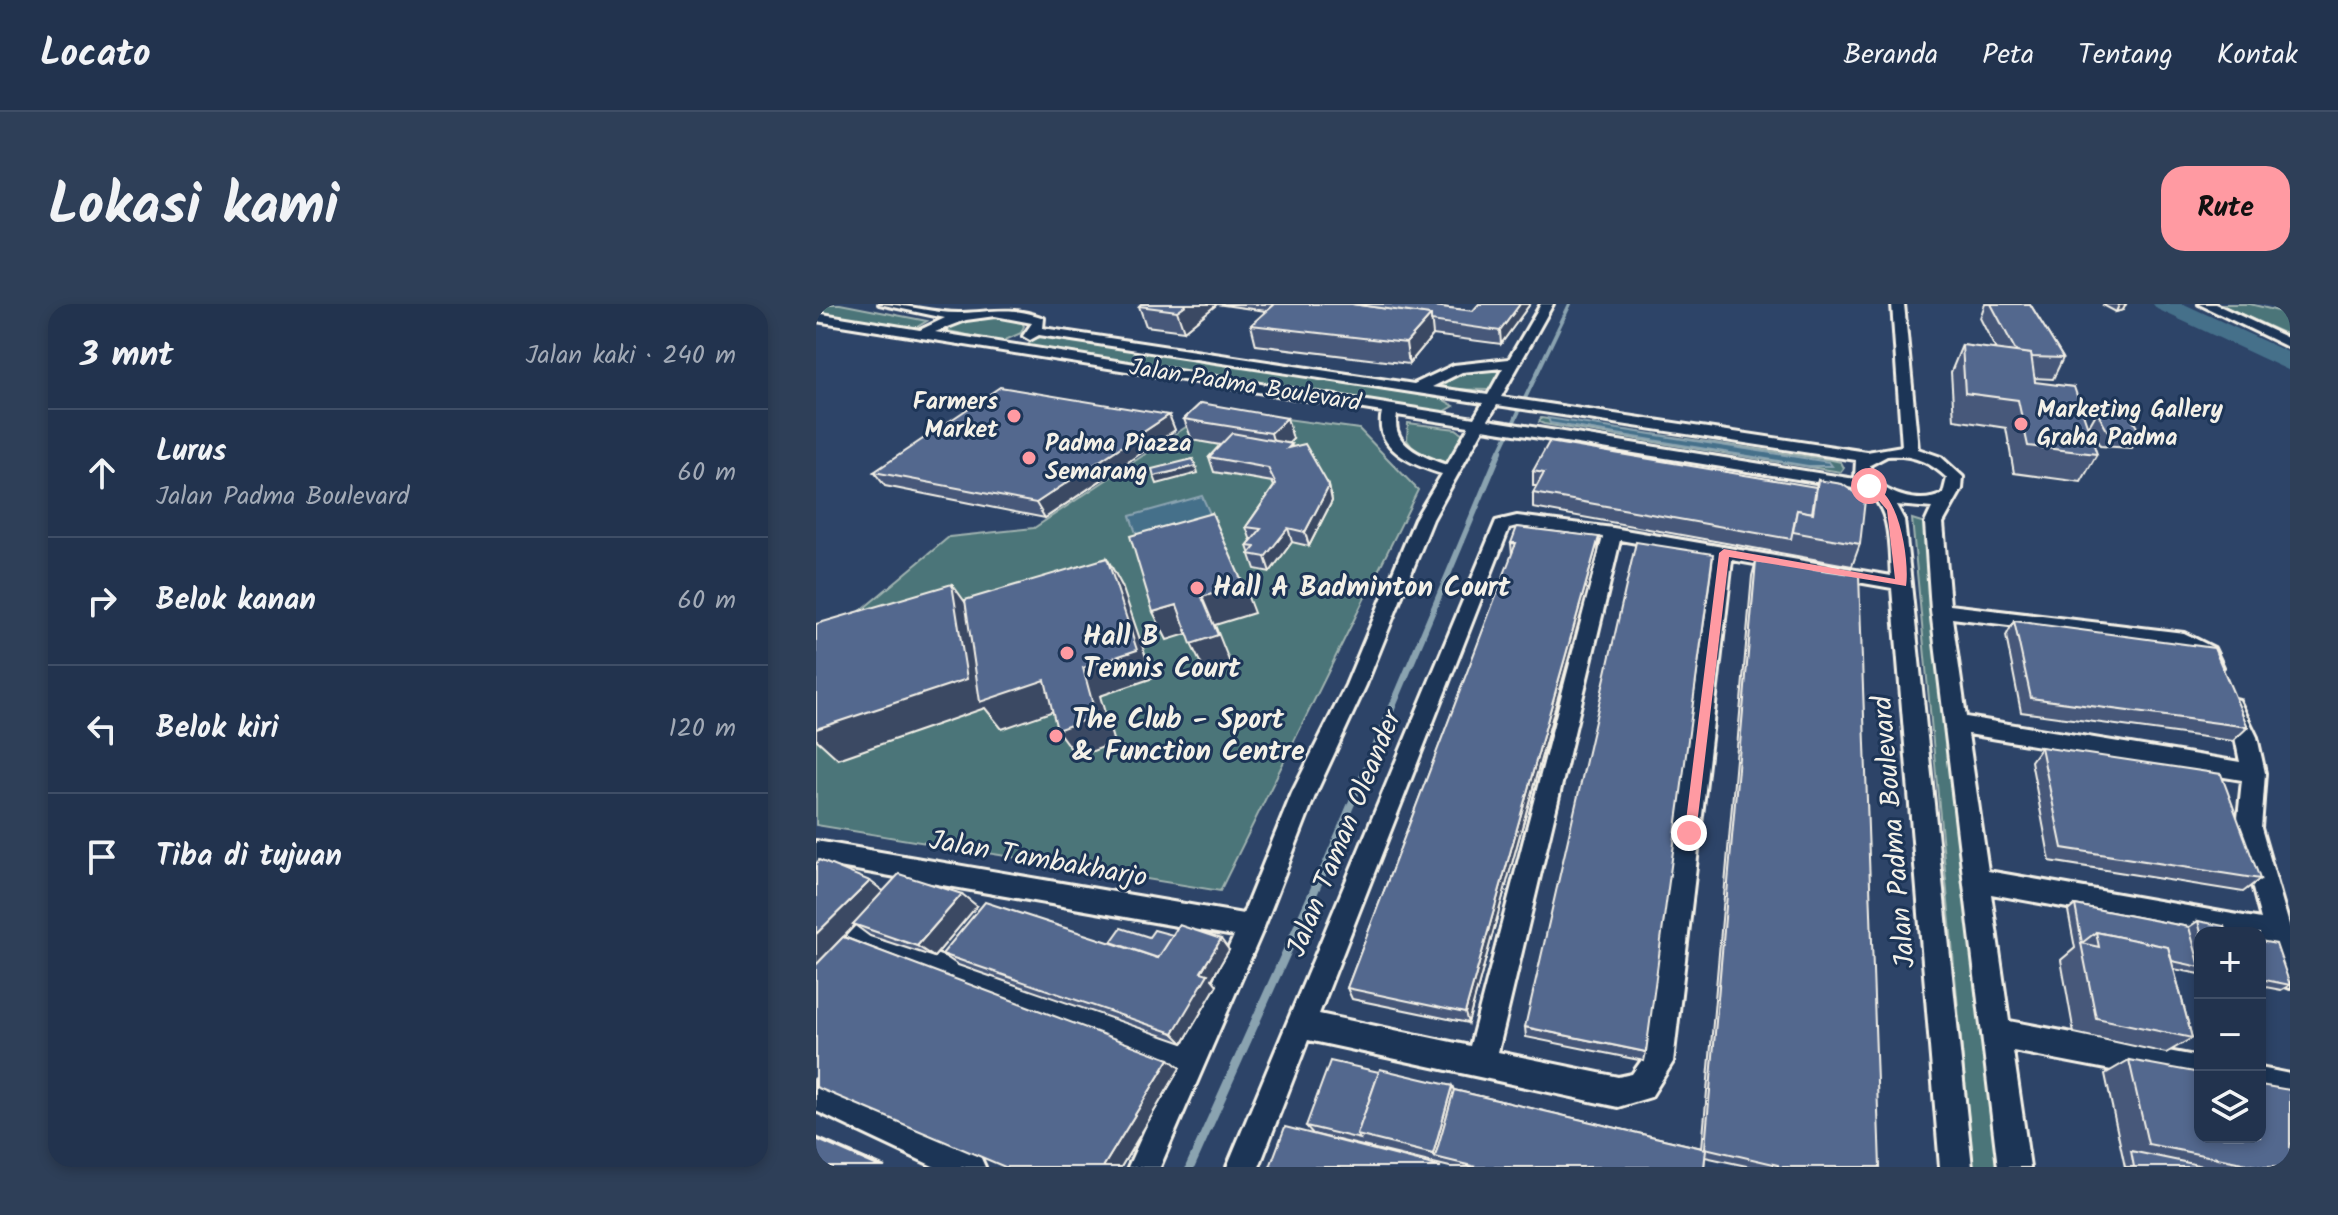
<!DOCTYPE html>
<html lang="id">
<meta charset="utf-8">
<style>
body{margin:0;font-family:Kalam,sans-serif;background:#2e3f58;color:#f1f3f6}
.controls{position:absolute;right:24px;bottom:24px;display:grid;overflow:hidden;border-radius:16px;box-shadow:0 4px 12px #0003}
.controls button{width:72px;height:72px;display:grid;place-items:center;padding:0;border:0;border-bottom:2px solid #3f4e66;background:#22334e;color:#f1f3f6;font:40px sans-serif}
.stop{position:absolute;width:24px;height:24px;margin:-18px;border:6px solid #ff9aa2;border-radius:50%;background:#fff}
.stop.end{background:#ff9aa2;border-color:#fff;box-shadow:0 2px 8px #0008}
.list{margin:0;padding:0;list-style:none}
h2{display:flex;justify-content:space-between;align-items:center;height:104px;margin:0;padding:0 32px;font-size:34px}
h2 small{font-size:26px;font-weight:400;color:#a2aab6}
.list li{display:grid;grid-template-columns:52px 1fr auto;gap:24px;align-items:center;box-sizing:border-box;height:128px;padding:0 32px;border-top:2px solid #3f4e66}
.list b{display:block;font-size:30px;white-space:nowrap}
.list p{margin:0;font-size:26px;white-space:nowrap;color:#a2aab6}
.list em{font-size:26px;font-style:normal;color:#a2aab6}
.icon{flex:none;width:44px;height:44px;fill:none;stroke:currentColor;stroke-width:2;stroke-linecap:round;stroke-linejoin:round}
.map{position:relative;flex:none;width:1474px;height:863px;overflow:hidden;border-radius:24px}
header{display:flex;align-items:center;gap:48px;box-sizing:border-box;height:112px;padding:0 40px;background:#22334e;border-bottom:2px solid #3f4e66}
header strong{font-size:38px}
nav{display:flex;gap:44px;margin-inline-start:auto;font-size:28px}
.intro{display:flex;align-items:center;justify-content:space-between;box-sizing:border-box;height:192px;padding:0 48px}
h1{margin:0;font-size:56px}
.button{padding:20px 36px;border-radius:24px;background:#ff9aa2;color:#111;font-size:28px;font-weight:700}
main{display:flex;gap:48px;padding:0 48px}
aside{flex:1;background:#22334e;border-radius:24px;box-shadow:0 4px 12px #0003}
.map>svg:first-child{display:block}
</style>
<header>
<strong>Locato</strong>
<nav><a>Beranda</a><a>Peta</a><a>Tentang</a><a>Kontak</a></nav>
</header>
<div class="intro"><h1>Lokasi kami</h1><a class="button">Rute</a></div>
<main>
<aside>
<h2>3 mnt<small>Jalan kaki · 240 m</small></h2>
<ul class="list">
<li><svg class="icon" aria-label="ahead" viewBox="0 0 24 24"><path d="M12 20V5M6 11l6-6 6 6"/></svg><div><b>Lurus</b><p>Jalan Padma Boulevard</p></div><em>60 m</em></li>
<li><svg class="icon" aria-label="right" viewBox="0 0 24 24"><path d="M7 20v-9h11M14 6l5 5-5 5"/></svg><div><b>Belok kanan</b></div><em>60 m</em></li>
<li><svg class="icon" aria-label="left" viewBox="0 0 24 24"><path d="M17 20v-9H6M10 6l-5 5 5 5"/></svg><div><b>Belok kiri</b></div><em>120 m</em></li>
<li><svg class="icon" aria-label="arrive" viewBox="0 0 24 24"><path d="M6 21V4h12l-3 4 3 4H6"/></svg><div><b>Tiba di tujuan</b></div></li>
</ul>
</aside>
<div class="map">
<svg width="1474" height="863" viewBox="0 0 1474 863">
<rect width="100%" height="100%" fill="#2d4468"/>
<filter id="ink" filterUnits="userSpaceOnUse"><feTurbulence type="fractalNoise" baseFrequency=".0125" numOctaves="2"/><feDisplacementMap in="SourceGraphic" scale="16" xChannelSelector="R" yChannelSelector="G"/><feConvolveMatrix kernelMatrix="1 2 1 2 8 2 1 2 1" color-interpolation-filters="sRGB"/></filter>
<g filter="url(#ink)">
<g fill="#4c7579" stroke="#a0b3b0" stroke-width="2">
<path d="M0,0h24l87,17 -10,6h-13l-88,-14z"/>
<path d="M1403,0h31l40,10v22z"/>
<path d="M182,10l22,5 4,7 -3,7 -20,9 -62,-13 27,-10z"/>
<path d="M227,32l397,62 14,8 -12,7 -415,-67 5,-6z"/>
<path d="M669,66h15l-11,20 -51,-1 18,-13z"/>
<path d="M397,105l146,20 59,61 -198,401 -404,-66v-177l133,-111 85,-9z"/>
<path d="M725,114l291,42 9,2 3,6 -3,4 -25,-4 -272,-44 -5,-2z"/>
<path d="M592,119l48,6 10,7 -15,28c-19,-4 -33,-7 -44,-24z"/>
<path d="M1096,215l13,4 74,644h-26z"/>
</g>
<g fill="#446f8a" stroke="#8aa3b0" stroke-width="2">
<path d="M732,114l281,44 3,4h-24l-258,-43z"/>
<path d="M386,192l10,22 -74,21 -8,-23z"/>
</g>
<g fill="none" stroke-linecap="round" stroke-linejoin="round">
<path stroke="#8aa3b0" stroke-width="4" d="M683,149l71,-149"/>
<path stroke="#8aa3b0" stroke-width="6" d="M605,335l79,-188"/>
<path stroke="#8aa3b0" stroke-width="7" d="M506,569l100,-236"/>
<path stroke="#8aa3b0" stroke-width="9" d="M374,863l133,-296"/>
<path fill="#446f8a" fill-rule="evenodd" d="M1337,0h31l106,49v18l-133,-62z"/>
<g stroke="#f4f1e8" stroke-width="6">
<g id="minor">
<path d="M63,0c27,0 56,10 83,9 32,-1 49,-7 82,5l-1,10 371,56 40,-19 55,-6 32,-55h12l-52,93 366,55 35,-6 -10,-142h12l14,145 23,8 22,20 -1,12 -19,34 7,82 234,28 30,15 9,19 -10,7 -7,-2 -7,-15 -19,-11 -228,-28 14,99 274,45 -5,-25 -15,-31 11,-8 8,2 18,37 8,36 -4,55 29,100v60l-10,-4 -12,-39 -8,-2v-10h-56l-213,-39 18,127 191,36v30l-187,-36 17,116h-32l-67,-557 -6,-87 7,-15 -36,-3 8,15 7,64 61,583h-32l-48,-579 -160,-28 -59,502 -22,35 -33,10 -310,-67 -49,127h-32l269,-646 21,-5 96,12 278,48c-2,-30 1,-66 -25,-86l-383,-61 -50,90 -67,166 -50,108 -52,134 -104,240h-32l45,-99 -328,-122 -4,-9 4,-9 9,-3 331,118 49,-107 -418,-73v-22l427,73 49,-121 54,-108 69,-166 27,-45c-29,-9 -69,-25 -60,-62l-566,-91v-8l104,17 25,-12zM179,12l37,7 -9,13 7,4 9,-5 444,68 -9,15 -539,-86 31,-12zM687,64l-15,27 -56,-8 30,-15zM681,101l359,55 -1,19 -367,-59zM581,111l72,11 -22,39c-24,-8 -57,-20 -50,-50zM1071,152c23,-2 43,5 60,22l-4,16c-23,12 -55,1 -72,-17l-1,-12zM701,222l86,11 -133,509 -151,-32 190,-486zM804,236l94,17 -70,500 -12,17 -14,3 -120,-25zM1152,430l274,46 -5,48 24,91 -273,-48z"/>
<path d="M1383,0h16l75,35v9z"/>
<path d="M1444,764l30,6v30l-30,-6z"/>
<path d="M0,776l164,76 5,11h-50l-119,-56z"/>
</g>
</g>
<use href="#minor" fill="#1d3557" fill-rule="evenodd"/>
</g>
<g fill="#47597a" stroke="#f4f1e8" stroke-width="2">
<path d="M325,0h276l56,7 6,-7h51l-29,40 -68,-9 -24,29 -153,-19 -5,-20 15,-14 -50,-7v1l-32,26 -38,-5 -7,-20z"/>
<path d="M1169,0h45l33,54 -10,21 -19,-1 1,4 62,72 -16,28 -67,-9 -8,-45 -52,-8 -3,-48 11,-27 34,5 -16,-32z"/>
<path d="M1288,0h22l-3,6 -7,2 -13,-7z"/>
<path d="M385,99l92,36 -4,4 40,43 3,15 -23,45 -17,-4 -22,30 -15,-3 -8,-23 4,-5 -5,-14 28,-41 -2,-4 -58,-10 -5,-15 11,-12 -28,-5 -8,-21z"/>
<path d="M1281,108l44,22 -9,14 -32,-2 -11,-20z"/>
<path d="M353,111l6,15 -130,88 -160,-32 -11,-14z"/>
<path d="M717,167l283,16 2,-7 42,64 -8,22 -319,-58v-15l4,-7h-4z"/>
<path d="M695,239l87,9 -130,471 -116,-24 -5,-11 165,-433z"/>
<path d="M940,257l124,606h-129l-46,-10 -1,10h-254l-137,-33 -7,-8 73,-54 73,14 2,4 248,58 50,-572z"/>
<path d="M1198,317l234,106 -15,14 -212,-29 -15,-76z"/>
<path d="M1225,443l219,132 -17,13 -193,-31 -19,-100z"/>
<path d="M67,587l94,15 -43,51 -64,-21 -15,-11 -11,12 336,131 -59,99h-116l-189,-202z"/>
<path d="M1259,601l114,22 9,-6 28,12h-26v41l-26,-5 18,69 -26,15 -92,-20 -13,-73 14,-12 -7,-37z"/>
<path d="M357,631l56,15 -17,29 5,6 -34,58 -225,-78 -16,-11 169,-12z"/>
<path d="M1444,637l30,44 -9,5 -21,-4z"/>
<path d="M709,723l121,25 -2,9 -118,-24z"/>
<path d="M1313,756l161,107h-165l-20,-93z"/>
</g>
<g fill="#3a4863" stroke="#f4f1e8" stroke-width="2">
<path d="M371,0h29v1l-32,26 -7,-20z"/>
<path d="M704,0h10l-29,40 -1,-13z"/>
<path d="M1310,0l-3,6 -7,2 3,-7z"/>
<path d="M615,11l2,20 -24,29 -3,-21z"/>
<path d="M353,111l6,15 -130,88 -9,-15z"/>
<path d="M471,114l6,21 -16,16 -6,-22z"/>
<path d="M380,162l2,7 -41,11 -3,-8z"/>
<path d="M513,182l3,15 -23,45 -4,-14z"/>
<path d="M472,224l4,14 -22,30 -5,-15z"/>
<path d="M783,233l-1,15 -130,471 -3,-10z"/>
<path d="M291,254l15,28 31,92 -53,18 14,47 -37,14 -20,-27 26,-62z"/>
<path d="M136,280l21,29 72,67 20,27 -63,22 -17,-21 -147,51 -22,-20v-10z"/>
<path d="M427,280l11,29 -39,12 15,38 -25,9 -14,-28 11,-47z"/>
<path d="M361,301l13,28 -23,7 -14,-28z"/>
<path d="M54,577l17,13 -34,30 2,1 -39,40v-31z"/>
<path d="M146,590l15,12 -43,51 -17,-11z"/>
<path d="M405,635l8,11 -17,29 5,6 -34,58 -10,-10 28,-61z"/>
<path d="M353,755l11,9 -59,99h-18z"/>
<path d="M636,782l5,13 -22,58 -2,-3z"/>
<path d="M0,833l69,30h-5l-64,-28z"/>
</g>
<g fill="#53678e" stroke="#f4f1e8" stroke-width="2">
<path d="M325,0h46l-10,7 -38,-5z"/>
<path d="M459,0h77l79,11 -25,28 -155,-18z"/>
<path d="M536,0h65l56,7 6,-7h41l-20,27 -69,-10v-6z"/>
<path d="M1175,0h39l33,54 -31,-1 -1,-3 -14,-1z"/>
<path d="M1146,41l69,9 4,28 39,5 23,67 -69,-8 -10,-46 -53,-7z"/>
<path d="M184,83l169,28 -133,88 -162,-31z"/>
<path d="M385,99l86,15 -16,15 -87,-14z"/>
<path d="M1281,108l32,2 12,20 -33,-2z"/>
<path d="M416,129l60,11 -4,4 17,-4 24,42 -24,46 -17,-4 -23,29 -16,-3 6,-7 -8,-1 14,-17 -15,-2 30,-43 -8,-16 -59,-11z"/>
<path d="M733,138l267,45 -4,26 -15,-3 -6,29 -258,-46 11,-20 -11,-2z"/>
<path d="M377,155l3,7 -42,10 -2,-7z"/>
<path d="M1002,176l24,4 23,16 -5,44 -67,-12 4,-22 16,3z"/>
<path d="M396,209l31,71 -41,13 16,38 -27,9 -14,-39 -24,7 -23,-76z"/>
<path d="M701,223l82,10 -134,476 -118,-25 169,-445h-5z"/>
<path d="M820,238l77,12 -67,498 -121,-25z"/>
<path d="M291,254l30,92 -54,18 13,48 -39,14 -12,-50 -65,22 -15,-102z"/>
<path d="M940,257l103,14 21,592h-102v-2l-73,-17z"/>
<path d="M136,280l15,95 -151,50v-105z"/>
<path d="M1198,317l200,27 34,79 -217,-29z"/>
<path d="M1225,443l180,27 39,105 -198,-31z"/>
<path d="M3,556l51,21 -54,53v-70z"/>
<path d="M83,570l63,20 -45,52 -64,-22z"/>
<path d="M169,598l173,56 21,-33 42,14 -20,33 7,2 -35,59 -231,-79z"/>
<path d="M1259,601l114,22 11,40 -28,-6 -4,-14 -72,-15 -14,11z"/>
<path d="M1382,617l26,5 2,7h-25z"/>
<path d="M305,624l28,9 5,-7 19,5 -15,23 -47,-16z"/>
<path d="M1280,628l72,15 24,91 -96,-20 -15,-75 18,4z"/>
<path d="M27,633l326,122 -66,108h-98l-189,-80v-122z"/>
<path d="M1444,637l16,3 14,41 -30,-6z"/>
<path d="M1313,756l71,13v64h60v-52l30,5v77h-28l-114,-23z"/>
<path d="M514,757l49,11 -22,63 3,4 -54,-13z"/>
<path d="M564,765l72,17 -19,68 -76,-19z"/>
<path d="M638,786l252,59 -2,18h-228l-41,-10z"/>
<path d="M469,823l156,40h-171z"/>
<path d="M0,835l64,28h-64z"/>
<path d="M1315,847l77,16h-74z"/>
</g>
</g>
<path fill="#ff9aa2" d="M1049,180c34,-1 45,78 41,102l-177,-29 -33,276 -2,4h-10l35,-284 5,-4 171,30 -8,-69z"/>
<g fill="#ff9aa2" stroke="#1d3557" stroke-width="3">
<circle cx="198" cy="112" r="8"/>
<circle cx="1205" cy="120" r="8"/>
<circle cx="213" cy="154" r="8"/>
<circle cx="381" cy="284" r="8"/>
<circle cx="251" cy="349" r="8"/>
<circle cx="240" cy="432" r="8"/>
</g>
<g text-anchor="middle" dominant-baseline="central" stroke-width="6" stroke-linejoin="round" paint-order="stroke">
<g font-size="24" fill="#f4f1e8" stroke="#1d3557">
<text transform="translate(429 82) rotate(9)">Jalan Padma Boulevard</text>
</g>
<g font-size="24" font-weight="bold" fill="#f4f1e8" stroke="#1d3557" text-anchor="start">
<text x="182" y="98" text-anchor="end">Farmers<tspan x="182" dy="28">Market</tspan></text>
<text x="1221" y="106">Marketing Gallery<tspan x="1221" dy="28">Graha Padma</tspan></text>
<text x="229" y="140">Padma Piazza<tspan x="229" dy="28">Semarang</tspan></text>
</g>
<g font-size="28" font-weight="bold" fill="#f4f1e8" stroke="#1d3557" text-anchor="start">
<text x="397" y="284">Hall A Badminton Court</text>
<text x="267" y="333">Hall B<tspan x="267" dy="32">Tennis Court</tspan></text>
<text x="256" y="416">The Club - Sport<tspan x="256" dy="32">&amp; Function Centre</tspan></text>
</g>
<g font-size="28" fill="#f4f1e8" stroke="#1d3557">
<text transform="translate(1079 528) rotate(-95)">Jalan Padma Boulevard</text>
<text transform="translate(529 530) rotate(-68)">Jalan Taman Oleander</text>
<text transform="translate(222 556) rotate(10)">Jalan Tambakharjo</text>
</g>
</g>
</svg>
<div class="controls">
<button>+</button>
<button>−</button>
<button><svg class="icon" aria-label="layers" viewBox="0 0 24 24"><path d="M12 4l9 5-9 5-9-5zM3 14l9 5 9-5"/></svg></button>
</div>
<div class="stop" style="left:1053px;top:182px"></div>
<div class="stop end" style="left:873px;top:529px"></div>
</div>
</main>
